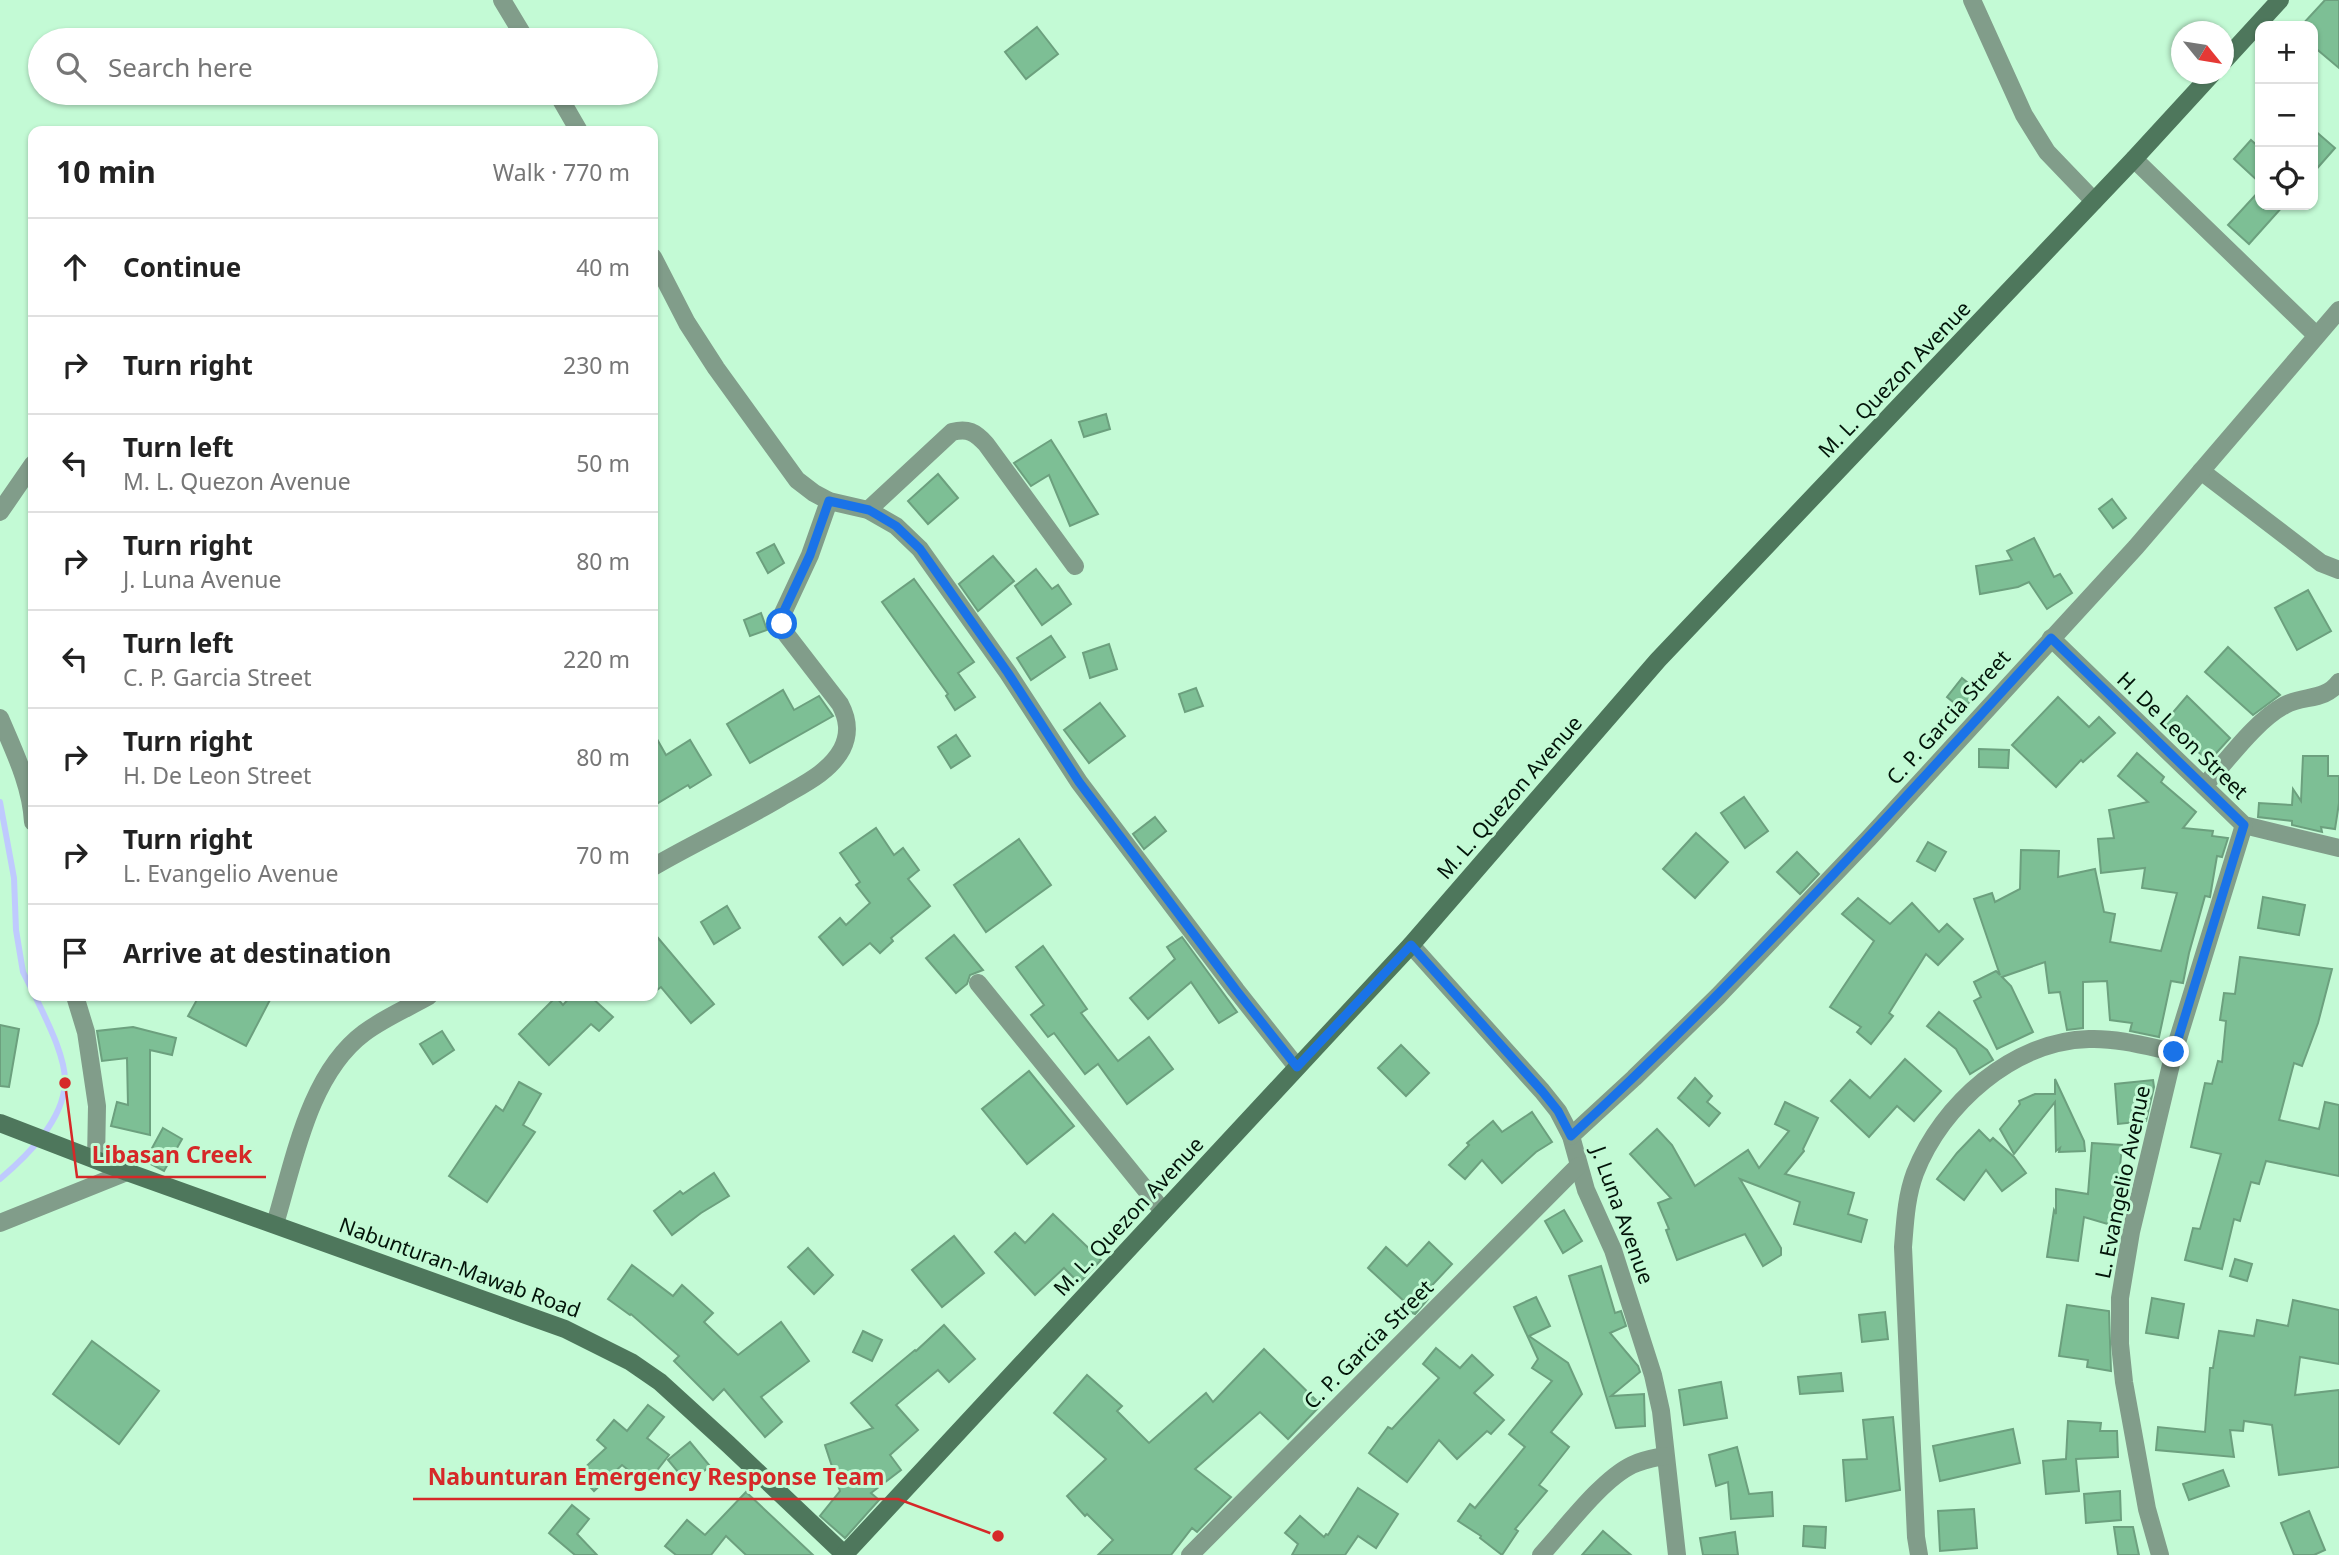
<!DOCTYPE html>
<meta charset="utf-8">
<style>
body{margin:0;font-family:"Noto Sans",sans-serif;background:#f6f6f6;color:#222}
.controls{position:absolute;right:21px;top:21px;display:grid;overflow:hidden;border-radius:14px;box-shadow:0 2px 5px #0004}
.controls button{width:63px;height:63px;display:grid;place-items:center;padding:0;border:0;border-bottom:2px solid #e0e0e0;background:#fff;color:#222;font:35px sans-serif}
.compass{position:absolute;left:2171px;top:21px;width:63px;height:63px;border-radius:50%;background:#fff;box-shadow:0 2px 5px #0004;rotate:120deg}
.stop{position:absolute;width:21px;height:21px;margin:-16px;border:5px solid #1a73e8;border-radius:50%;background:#fff}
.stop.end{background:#1a73e8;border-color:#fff;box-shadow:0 2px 7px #0008}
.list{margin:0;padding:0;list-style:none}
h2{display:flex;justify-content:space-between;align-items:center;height:91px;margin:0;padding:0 28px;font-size:30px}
h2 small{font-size:23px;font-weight:400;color:#767676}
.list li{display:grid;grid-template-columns:46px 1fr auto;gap:21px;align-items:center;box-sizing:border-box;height:98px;padding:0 28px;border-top:2px solid #e0e0e0}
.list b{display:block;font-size:26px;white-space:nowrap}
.list p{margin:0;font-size:23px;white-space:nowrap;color:#767676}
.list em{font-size:23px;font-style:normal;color:#767676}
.icon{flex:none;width:38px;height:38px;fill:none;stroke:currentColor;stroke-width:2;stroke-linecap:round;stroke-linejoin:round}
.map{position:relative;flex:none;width:2339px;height:1555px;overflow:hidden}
.search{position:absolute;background:#fff;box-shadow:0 2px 5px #0004;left:28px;top:28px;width:630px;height:77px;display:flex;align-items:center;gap:18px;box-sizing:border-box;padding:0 24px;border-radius:38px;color:#767676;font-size:26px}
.panel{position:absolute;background:#fff;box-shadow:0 2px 5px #0004;left:28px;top:126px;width:630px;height:875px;border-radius:14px}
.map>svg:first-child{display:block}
</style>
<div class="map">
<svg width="2339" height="1555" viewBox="0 0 2339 1555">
<rect width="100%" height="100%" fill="#c3fad5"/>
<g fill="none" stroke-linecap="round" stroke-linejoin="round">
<g stroke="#bfcafe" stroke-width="6">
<path d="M0,802l14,76 2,52 7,42 10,20"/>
<path d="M0,1179c27,-23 63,-58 65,-96 1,-26 -19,-64 -30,-87"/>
</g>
</g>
<g fill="#7dbf95" stroke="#6ca07e" stroke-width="2">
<path d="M2325,0h14v68l-26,-22v-20h-12z"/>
<path d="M1037,27l21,27 -32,25 -21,-27z"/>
<path d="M2313,129l22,19 -22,25z"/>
<path d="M2251,140l9,8v35l-26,-24z"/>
<path d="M2260,190v15h24l-35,39 -21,-19z"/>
<path d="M1106,414l4,15 -26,8 -5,-15z"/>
<path d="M1051,440l47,74 -28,12 -21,-51 -18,11 -17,-23z"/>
<path d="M938,474l20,24 -30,26 -20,-23z"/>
<path d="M2112,499l14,19 -13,10 -14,-19z"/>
<path d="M2034,538l20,39 6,-3 12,19 -25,16 -18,-27 -11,5 -38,7 -4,-28 36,-6 -5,-9z"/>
<path d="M774,544l10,19 -16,10 -11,-20z"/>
<path d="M993,556l21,25 -36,30 -19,-27z"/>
<path d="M1036,569l16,20 6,-4 13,19 -29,21 -27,-39z"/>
<path d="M914,579l60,83 -16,11 17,24 -20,13 -9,-14 2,-2 -66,-92z"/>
<path d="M2308,590l23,41 -34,19 -22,-42z"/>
<path d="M761,613l6,17 -17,6 -6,-16z"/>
<path d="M1051,636l14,21 -34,23 -14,-22z"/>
<path d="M1109,644l8,25 -27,9 -7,-25z"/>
<path d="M2228,647l52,48 -27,20 -48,-43z"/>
<path d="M1962,678l16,13 -15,19 -16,-13z"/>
<path d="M1196,688l7,18 -18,6 -6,-18z"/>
<path d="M783,690l11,20 25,-14 14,20 -83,47 -23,-39z"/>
<path d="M2187,696l43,42 -21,23 -45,-38z"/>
<path d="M2058,697l31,30 10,-10 16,16 -32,29 -2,-2 -25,27 -44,-42z"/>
<path d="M1100,703l25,33 -36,27 -25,-33z"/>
<path d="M653,732l13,23 24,-15 21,35 -21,13 -2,-3 -30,18 -5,-9z"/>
<path d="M956,735l14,21 -19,12 -13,-21z"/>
<path d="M1979,749l30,1 -1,18 -29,-1z"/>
<path d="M2137,753l27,24 -3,5 35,30 -13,16 30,3 -1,5 16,2 -6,19 -5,-1 -7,41 -5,-1 -16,57 -6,30 -12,-2 -12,56 -29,-6 2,-8 -22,-3 -3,-39 -24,1v46l-16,2 -7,-38 -11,1 -4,-31 -43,15 9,9 22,46 -36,17 -23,-48 7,-4 -7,-15 22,-11 4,4 -26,-76 18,-6 3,9 25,-13 1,-39 38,1 -1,26 37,-8 9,43 11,2 -5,28 51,9 16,-58 -35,-5 3,-20 -44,5 -3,-34 16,-1 -5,-28 39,-8 -30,-26z"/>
<path d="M2303,756h25v20h11v27l-4,26 -14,-2 1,5 -30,-7v-4l-34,-4 1,-14 33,2 1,-16 8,12z"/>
<path d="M1744,797l24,34 -23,17 -24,-35z"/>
<path d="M1155,817l11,14 -22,18 -11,-15z"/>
<path d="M876,828l18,27 9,-7 16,22 -11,9 22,27 -39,32 2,3 -13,12 -10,-10 -27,22 -24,-28 21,-19 6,7 24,-22 -14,-18 4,-3 -20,-29z"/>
<path d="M1696,833l32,29 -33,36 -32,-29z"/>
<path d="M1019,839l32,46 -65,47 -32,-47z"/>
<path d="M1928,842l18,10 -11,19 -18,-10z"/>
<path d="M1797,852l22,22 -19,20 -23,-22z"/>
<path d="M2263,897l42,8 -6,30 -41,-7z"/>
<path d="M1858,898l32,26 22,-21 27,29 8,-8 16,15 -25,26 -12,-11 -37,59 4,3 -22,28 -14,-12 4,-5 -31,-20 44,-66 -32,-27z"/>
<path d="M727,906l13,22 -26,16 -13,-22z"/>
<path d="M653,932l61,72 -23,19 -30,-36 -8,6z"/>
<path d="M954,935l29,35 -13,5 -3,9 -11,9 -30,-35z"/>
<path d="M1182,937l55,75 -18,11 -28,-41 -43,37 -18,-21 45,-39 -8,-12z"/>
<path d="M1043,946l44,63 -6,4 37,48 31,-24 24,32 -46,35 -29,-40 -13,10 -31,-41 -6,4 -17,-22 13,-10 -28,-38z"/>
<path d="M2240,957l92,12 -14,54 -16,43 -8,-3 -15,57 40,9 6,-27 14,3v71l-73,-15 -7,23 -8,-2 -11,39 -6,-2 -12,50 -37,-9 8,-32 7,1 21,-75 -30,-7 14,-64 7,1 6,-23 4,1 4,-41 -6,-1 4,-27 11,1z"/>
<path d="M199,996h73l-26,50 -58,-30z"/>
<path d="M571,996h19l23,21 -14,14 -8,-7 -42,41 -30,-31 37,-37 7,8z"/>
<path d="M1939,1012l48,38 6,10 -23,14 -14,-25 -29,-23z"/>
<path d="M0,1025l19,4 -10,58 -9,-1z"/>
<path d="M133,1027l43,11 -4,17 -22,-5v85l-39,-9 6,-24 11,3 -1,-47 -25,3 -5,-30z"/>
<path d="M442,1031l12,19 -21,14 -13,-20z"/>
<path d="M1401,1045l28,28 -23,23 -28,-28z"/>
<path d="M1905,1059l36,32 -27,30 -17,-15 -28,31 -38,-36 19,-21 20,18z"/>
<path d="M1029,1071l45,55 -47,38 -45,-55z"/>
<path d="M1695,1078l17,18 -5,6 13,11 -11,13 -31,-28z"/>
<path d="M2055,1079l29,62 1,10 -26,1 1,-4 -4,3 -1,-49 -41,52 -14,-25 20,-25 -1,-3 16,-7h20z"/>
<path d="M2153,1080l1,7 -8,34 -28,3 -3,-40z"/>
<path d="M519,1082l22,12 -18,31 12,7 -48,70 -38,-26 47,-70 7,5z"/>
<path d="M1785,1102l33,16 -15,31 1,2 -19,23 69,19 -6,21 19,6 -6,22 -67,-18 6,-22 -60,-23 41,69v7l-18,11 -18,-32 -68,26 -11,-30 3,-1 -11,-26 13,-5 -41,-44 27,-25 15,16 23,41 53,-36 11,18 30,-37 -14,-7z"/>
<path d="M1532,1112l20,30 -16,10 -34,31 -20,-23 -17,19 -16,-14 20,-20 -2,-2 26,-22 9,11z"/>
<path d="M163,1128l19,11 -18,32 -19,-10z"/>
<path d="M1979,1130l11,11 3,-3 21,19 12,16 -24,18 -16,-21 -22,30 -27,-21 20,-26z"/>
<path d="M2092,1143l30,2 -5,55 -6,25 -27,-8 -6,44 -31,-4 7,-47 2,4v-25l32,5z"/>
<path d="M714,1173l15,23 -28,17 -29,22 -18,-24 26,-20 3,3z"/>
<path d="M1564,1210l18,31 -19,12 -18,-32z"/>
<path d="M1053,1214l48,46 -22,23 -15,-15 -29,27 -40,-43 20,-19 10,10z"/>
<path d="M954,1236l30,37 -42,34 -30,-37z"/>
<path d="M1429,1242l23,22 -30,32 6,3 -13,15 -13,-5 3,-7 -37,-34 18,-21 21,19z"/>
<path d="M808,1248l25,27 -19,19 -26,-27z"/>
<path d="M2235,1259l17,5 -5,17 -17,-5z"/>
<path d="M632,1265l41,31 9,-11 31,28 -9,9 34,33 43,-33 28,39 -48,36 21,25 -17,15 -41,-48 -11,11 -39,-39 5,-5 -48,-42 -1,1 -22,-16z"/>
<path d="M1601,1266l14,47 6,-2 5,15 -16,7 28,33 2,6 -29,24 33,-2 1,32 -29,2 -47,-152z"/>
<path d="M1536,1297l14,29 -21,10 39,27 14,31 -31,38 18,15 -30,38 8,6 -32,38 3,2 -16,24 -22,-17 1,-2 -23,-15 12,-17 5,4 50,-61 -16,-13 43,-53 -20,-13 6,-9 -24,-52z"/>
<path d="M2152,1298l32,6 -6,34 -32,-5z"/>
<path d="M2293,1300l46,10v54l-39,-7 -5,38 44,-5v77l-60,8 -7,-50 -28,-4 -1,10 -13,-1 4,27 -78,-7 2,-23 47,5 5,-64h3l6,-37 35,5 3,-16 31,6z"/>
<path d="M2067,1305l42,6 2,60 -24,-4 1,-7 -29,-4z"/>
<path d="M1885,1312l3,27 -26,3 -3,-27z"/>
<path d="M944,1325l31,34 -26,23 -11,-12 -42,35 22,25 -28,25 11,15 -30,23 8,7 -34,38 -25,-22 20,-25 -15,-46 48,-17 -22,-25 64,-53 1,1z"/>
<path d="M863,1331l19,9 -10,21 -19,-9z"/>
<path d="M92,1341l67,50 -40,53 -66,-50z"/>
<path d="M1436,1348l24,20 12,-13 21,20 -19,18 30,27 -13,14 -4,-3 -30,28 -18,-19 -32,42 -38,-29 19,-26 4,2 47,-51 -16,-14z"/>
<path d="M1264,1349l57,56 -33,34 -28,-27 -65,57 36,28 -34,35 -5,-4 -21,27h-73l15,-15 -26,-26 -2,2 -18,-20 39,-37 -52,-46 33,-38 35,31 -5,5 32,32 57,-50 7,9z"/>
<path d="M1841,1373l2,18 -43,3 -2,-17z"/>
<path d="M1721,1382l6,36 -43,7 -5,-35z"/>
<path d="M648,1405l16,12 -17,21 22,17 -18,23 -9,-7 -5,6 -15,-12 -28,26 -16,-17 28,-26 -9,-8 17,-20 13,11z"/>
<path d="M1893,1417l7,73 -54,11 -3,-41 24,-1 -4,-39z"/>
<path d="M2068,1421l33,2 -1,8h17l1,26 -42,2 3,32 -33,3 -3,-33 23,-2z"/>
<path d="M2013,1429l7,34 -80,18 -7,-35z"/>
<path d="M690,1442l20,24 -22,18 -20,-24z"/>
<path d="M1737,1447l12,47 23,-2 1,24 -42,3 -3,-37 -12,4 -7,-31z"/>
<path d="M2223,1470l6,16 -40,14 -6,-16z"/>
<path d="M1358,1488l40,26 -22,34 -18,-12 -13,19h-53l6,-11 -13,-11 15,-17 24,21 2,-3 2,1z"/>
<path d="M2120,1491l1,29 -35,3 -2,-29z"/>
<path d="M746,1492l67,63h-67l-20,-19 -15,19h-35l-11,-9 22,-26 18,15z"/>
<path d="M572,1505l17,14 -12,15 20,21h-22l-26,-22z"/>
<path d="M1974,1509l3,39 -37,3 -2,-40z"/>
<path d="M2309,1511l16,39 -11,5h-20l-13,-32z"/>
<path d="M1804,1526l22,1 -1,21 -22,-2z"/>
<path d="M2114,1527h19l6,28h-21z"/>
<path d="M1603,1531l28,24h-49z"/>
<path d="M1735,1532l3,23h-35l-3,-17z"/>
</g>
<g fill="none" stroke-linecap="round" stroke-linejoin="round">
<g stroke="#819d8a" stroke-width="18">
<path d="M502,0l24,40"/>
<path d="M1972,0l52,115 23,37 47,49"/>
<path d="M557,93l22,38"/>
<path d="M2134,159l182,176"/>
<path d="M653,257l34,66 29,45 81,112 17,13 15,8 39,9 28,16 24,23 88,124 71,109 157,208 61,77"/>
<path d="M2201,471l120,92 18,7"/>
<path d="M868,510l84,-78c16,-4 23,0 34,12l89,122"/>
<path d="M0,512l33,-48"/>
<path d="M2051,638l193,187 95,23"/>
<path d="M0,718c14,33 31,67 33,104"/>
<path d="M2204,786c23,-25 51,-65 81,-81 19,-10 40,-4 54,-23"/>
<path d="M653,867c41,-24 85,-44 127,-69 22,-13 49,-25 62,-49 8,-16 6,-30 -2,-45l-54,-70 -4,-10 1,-11 27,-58 19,-54"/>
<path d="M1411,945l131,146 16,20 13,25 15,54 27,60 40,125 8,36 16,144"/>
<path d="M978,983l185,228"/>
<path d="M75,996l11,36 11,74 -1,54"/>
<path d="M1571,1136l63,-58 84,-82 151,-158 267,-291 203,-237"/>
<path d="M0,1223l127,-51"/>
<path d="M275,1224c19,-63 34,-150 89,-191 20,-15 44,-25 65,-37"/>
<path d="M1190,1555l388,-389"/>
<path d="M1541,1555c24,-26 60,-75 91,-90 10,-5 22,-7 32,-9"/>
<path d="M1919,1555l-3,-18 -13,-290c2,-24 3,-50 12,-74 27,-69 98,-132 174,-134 29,-1 57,7 85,13"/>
<path d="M2160,1555l-13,-46 -23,-127 -4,-38v-46l11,-66 43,-180 70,-227"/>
</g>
<g stroke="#4e775c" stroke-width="18">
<path d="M2224,61l56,-61"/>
<path d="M0,1123l127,49 438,157 66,33 29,20 68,62 116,110"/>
<path d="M844,1555l567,-610 247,-285 476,-501 78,-85"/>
</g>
</g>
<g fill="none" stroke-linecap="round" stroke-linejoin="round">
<path stroke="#1a73e8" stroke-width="9" d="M782,624l1,-11 27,-58 19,-54 40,9 27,16 24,23 88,124 71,109 157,208 61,77 114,-122 131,146 16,20 13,25c170,-156 324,-327 480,-498l193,187 -70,227"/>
</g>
<g text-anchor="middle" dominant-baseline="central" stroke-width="6" stroke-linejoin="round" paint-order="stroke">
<g font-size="21" fill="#021409" stroke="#c3fad5">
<text transform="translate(1894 379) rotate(-46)">M. L. Quezon Avenue</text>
<text transform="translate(1948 717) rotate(-48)">C. P. Garcia Street</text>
<text transform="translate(2183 735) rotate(44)">H. De Leon Street</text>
<text transform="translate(1509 797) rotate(-49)">M. L. Quezon Avenue</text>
<text transform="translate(2122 1182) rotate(-78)">L. Evangelio Avenue</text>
<text transform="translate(1623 1215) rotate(70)">J. Luna Avenue</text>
<text transform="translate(1128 1216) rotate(-47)">M. L. Quezon Avenue</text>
<text transform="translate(460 1267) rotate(20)">Nabunturan-Mawab Road</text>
<text transform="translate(1368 1344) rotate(-45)">C. P. Garcia Street</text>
</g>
</g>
<path fill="none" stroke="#d62828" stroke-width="2.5" d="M65 1083L77 1177H266M998 1536L898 1499H413"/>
<g fill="#d62828" stroke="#c3fad5" stroke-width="2.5">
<circle cx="65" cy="1083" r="7"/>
<circle cx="998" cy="1536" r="7"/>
</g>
<g font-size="23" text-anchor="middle" font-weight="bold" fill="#d62828" stroke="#c3fad5" stroke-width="6" stroke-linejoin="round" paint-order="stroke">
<text x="172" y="1163">Libasan Creek</text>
<text x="656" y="1485">Nabunturan Emergency Response Team</text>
</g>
</svg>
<div class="controls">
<button>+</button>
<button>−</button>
<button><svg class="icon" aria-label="locate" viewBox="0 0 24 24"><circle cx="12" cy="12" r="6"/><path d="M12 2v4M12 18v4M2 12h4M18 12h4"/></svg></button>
</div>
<svg class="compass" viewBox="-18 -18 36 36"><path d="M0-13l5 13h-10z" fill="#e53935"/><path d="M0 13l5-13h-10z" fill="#767676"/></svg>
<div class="stop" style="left:782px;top:624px"></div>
<div class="stop end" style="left:2174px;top:1052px"></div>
<div class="search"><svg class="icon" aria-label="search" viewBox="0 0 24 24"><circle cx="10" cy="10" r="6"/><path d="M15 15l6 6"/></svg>Search here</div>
<section class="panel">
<h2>10 min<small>Walk · 770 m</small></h2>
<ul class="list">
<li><svg class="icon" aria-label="ahead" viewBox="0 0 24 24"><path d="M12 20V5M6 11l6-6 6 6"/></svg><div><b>Continue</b></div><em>40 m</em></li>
<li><svg class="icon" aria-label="right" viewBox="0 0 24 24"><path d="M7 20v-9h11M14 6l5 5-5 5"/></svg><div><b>Turn right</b></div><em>230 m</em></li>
<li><svg class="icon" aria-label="left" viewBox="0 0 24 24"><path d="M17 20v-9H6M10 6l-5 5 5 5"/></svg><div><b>Turn left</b><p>M. L. Quezon Avenue</p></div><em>50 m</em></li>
<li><svg class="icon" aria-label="right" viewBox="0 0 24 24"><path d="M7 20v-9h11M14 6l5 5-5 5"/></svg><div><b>Turn right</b><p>J. Luna Avenue</p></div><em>80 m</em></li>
<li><svg class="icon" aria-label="left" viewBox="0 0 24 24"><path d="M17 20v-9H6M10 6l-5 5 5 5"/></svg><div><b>Turn left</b><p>C. P. Garcia Street</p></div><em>220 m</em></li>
<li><svg class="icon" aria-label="right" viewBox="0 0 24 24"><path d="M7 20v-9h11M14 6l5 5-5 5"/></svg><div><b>Turn right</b><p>H. De Leon Street</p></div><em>80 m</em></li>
<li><svg class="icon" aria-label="right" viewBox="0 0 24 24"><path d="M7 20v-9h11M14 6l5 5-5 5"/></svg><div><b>Turn right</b><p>L. Evangelio Avenue</p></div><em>70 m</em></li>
<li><svg class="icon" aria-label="arrive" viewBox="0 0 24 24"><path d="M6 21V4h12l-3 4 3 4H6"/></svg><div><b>Arrive at destination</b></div></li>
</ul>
</section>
</div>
